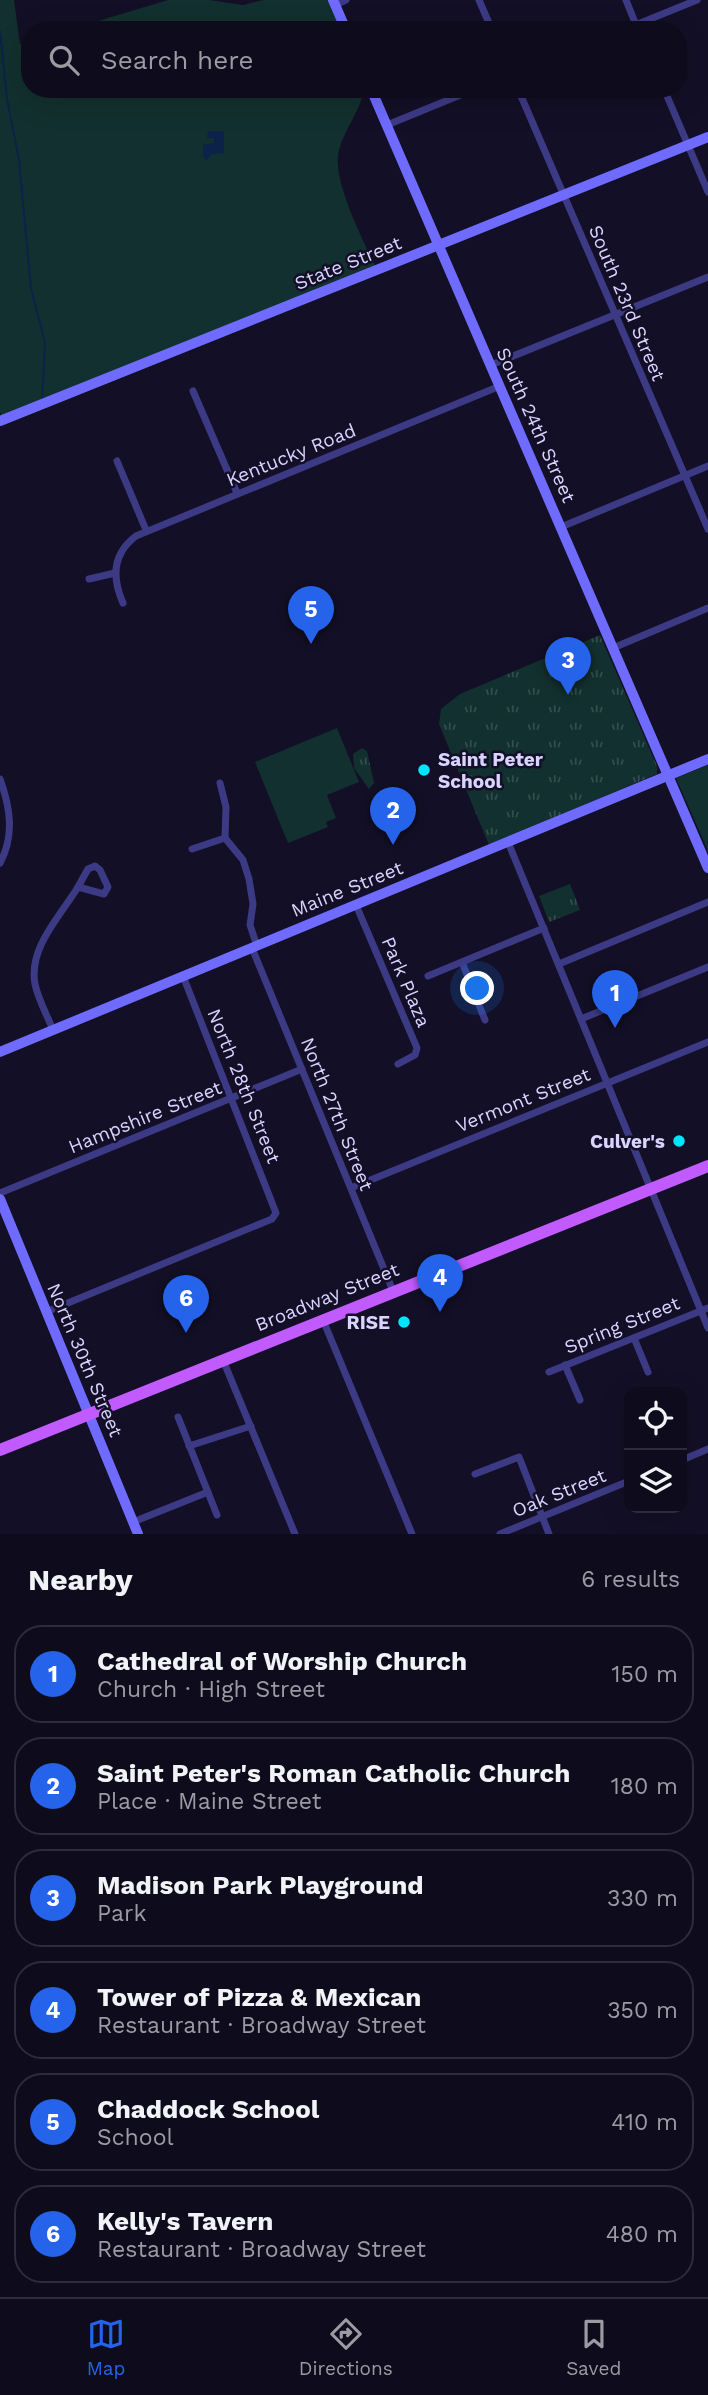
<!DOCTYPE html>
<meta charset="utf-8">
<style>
body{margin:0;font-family:"Work Sans",sans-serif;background:#171425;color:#f1f3f6}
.controls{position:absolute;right:21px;bottom:21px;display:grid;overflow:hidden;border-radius:14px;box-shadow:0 7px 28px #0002}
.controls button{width:63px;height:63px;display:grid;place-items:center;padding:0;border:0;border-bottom:2px solid #2e2b3b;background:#0e0b1c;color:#f1f3f6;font:35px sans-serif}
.you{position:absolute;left:478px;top:989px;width:24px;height:24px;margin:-18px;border:5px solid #fff;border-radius:50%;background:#1a73e8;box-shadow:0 0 0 10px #1a73e833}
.badge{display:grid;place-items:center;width:46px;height:46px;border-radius:50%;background:#2563eb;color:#fff;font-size:23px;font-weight:700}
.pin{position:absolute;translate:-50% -58px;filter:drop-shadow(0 2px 4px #0008)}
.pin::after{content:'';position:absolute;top:37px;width:24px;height:21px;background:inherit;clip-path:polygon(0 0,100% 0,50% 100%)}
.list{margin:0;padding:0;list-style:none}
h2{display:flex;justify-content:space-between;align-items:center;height:91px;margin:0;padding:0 28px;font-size:30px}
h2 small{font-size:23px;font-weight:400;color:#9b9ba3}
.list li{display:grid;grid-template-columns:46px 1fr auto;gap:21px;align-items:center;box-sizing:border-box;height:98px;margin:0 14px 14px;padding:0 14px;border:2px solid #2e2b3b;border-radius:28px}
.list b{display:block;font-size:26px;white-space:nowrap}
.list p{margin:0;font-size:23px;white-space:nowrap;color:#9b9ba3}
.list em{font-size:23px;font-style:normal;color:#9b9ba3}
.icon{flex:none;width:38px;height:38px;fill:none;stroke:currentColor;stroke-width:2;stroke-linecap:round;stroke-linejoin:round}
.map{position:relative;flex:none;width:708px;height:1534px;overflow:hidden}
.search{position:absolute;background:#0e0b1c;box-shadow:0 7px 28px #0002;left:21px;right:21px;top:21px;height:77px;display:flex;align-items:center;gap:18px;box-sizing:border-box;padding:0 24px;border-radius:28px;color:#9b9ba3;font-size:26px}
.sheet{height:763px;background:#0e0b1c}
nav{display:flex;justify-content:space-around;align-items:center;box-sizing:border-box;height:98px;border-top:2px solid #2e2b3b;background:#0e0b1c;font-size:19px;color:#9b9ba3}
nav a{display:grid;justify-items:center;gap:4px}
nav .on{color:#2563eb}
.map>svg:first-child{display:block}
</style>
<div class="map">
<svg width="708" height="1534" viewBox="0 0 708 1534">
<defs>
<pattern id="park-tufts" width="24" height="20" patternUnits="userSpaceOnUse" patternTransform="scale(1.75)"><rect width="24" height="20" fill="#12302f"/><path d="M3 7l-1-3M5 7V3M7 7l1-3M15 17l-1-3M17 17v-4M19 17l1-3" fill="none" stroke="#344d4e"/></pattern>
</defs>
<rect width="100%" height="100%" fill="#130f26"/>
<g fill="#12302f">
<path d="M0,0h14l6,44 10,-3v48h334c-4,23 -19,39 -25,61 -8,30 25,91 38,120l-374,149 -3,-7z"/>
<path d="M168,0h41l34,5 20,-5h70l13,30h-278z"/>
<path d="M337,728l22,54 -32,13 9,23 -10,4 2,5 -40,16 -33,-81z"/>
<path d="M708,765v86l-32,-73z"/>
</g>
<g fill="url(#park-tufts)">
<path d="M600,635l57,131v8l-168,71 -50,-121 2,-15 19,-15z"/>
<path d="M362,748l5,3 7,32 -5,6 -15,-21 -1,-14z"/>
<path d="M570,884l10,26 -31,12 -10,-26z"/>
</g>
<path fill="#0c2248" d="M208,131h16v22l-12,1 -5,6 -4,-3v-12l11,-2v-5h-7z"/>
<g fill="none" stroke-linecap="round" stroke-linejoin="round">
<path stroke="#0c2248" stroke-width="2" d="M0,31l7,68 12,61 12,128 14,55 -3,57"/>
<g stroke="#3d3a85" stroke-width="7">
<path d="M479,0l13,30"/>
<path d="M626,0l12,30"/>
<path d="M335,5l11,-5"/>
<path d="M623,30l74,-30"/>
<path d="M518,89l190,440"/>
<path d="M664,89l44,103"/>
<path d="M387,125l88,-36"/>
<path d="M491,365l217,-88"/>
<path d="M193,391l44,102"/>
<path d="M117,461l29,69"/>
<path d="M561,527l147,-61"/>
<path d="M89,579l26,-6"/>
<path d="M123,603c-11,-25 -11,-49 13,-67l364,-150"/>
<path d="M613,648l95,-40"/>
<path d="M0,779c10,28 15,56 0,84"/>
<path d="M220,783l6,24 -1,31 18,22 6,19 4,25 -3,21 7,21"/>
<path d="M508,842l200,486"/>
<path d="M192,849l33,-11"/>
<path d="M95,866l5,4 8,17 -4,7 -26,-7 10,-18z"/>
<path d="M356,905l61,143 -2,7 -17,9"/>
<path d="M252,948l141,343"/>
<path d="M462,962l23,58"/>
<path d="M559,964l149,-62"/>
<path d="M428,976l116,-48"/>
<path d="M581,1019l127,-52"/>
<path d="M53,1030c-6,-15 -15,-31 -18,-46 -7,-36 26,-69 43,-97"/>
<path d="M351,1188l357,-146"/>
<path d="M0,1193l302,-124"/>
<path d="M46,1312l226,-93 4,-6 -93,-237"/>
<path d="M323,1320l89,214"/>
<path d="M634,1338l14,34"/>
<path d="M223,1360l72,174"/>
<path d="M565,1365l15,35"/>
<path d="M549,1372l159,-64"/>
<path d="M178,1417l39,98"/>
<path d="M189,1446l62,-20"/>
<path d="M682,1460l26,-11"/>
<path d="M475,1474l44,-17 30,77"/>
<path d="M133,1522l75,-30"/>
<path d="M500,1534l129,-53"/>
</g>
<g stroke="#6f6bff" stroke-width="10">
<path d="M333,0l13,30"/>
<path d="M371,89l337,779"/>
<path d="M0,421l708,-284"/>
<path d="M0,1052l708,-293"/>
<path d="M0,1199l138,335"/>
</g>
<path stroke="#c25bff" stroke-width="12" d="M0,1450l708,-284"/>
</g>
<g fill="#00e5ff" stroke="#130f26" stroke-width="2.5">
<circle cx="424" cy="770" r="7"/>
<circle cx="679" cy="1141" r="7"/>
<circle cx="404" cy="1322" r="7"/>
</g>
<g text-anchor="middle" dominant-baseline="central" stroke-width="5" stroke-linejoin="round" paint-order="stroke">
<g font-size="19" fill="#d9d4ff" stroke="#130f26">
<text transform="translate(348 263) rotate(-22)">State Street</text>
<text transform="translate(627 303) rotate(67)">South 23rd Street</text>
<text transform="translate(536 425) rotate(66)">South 24th Street</text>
<text transform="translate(291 455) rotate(-22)">Kentucky Road</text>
<text transform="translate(347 889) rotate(-22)">Maine Street</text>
<text transform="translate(406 982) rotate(67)">Park Plaza</text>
<text transform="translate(244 1086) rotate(68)">North 28th Street</text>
<text transform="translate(523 1100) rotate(-22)">Vermont Street</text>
<text transform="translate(337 1114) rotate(68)">North 27th Street</text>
<text transform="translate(145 1117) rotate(-22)">Hampshire Street</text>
<text transform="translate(327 1297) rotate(-22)">Broadway Street</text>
<text transform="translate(622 1325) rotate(-22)">Spring Street</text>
<text transform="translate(85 1360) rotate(67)">North 30th Street</text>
<text transform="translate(559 1493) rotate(-22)">Oak Street</text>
</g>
<g font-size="19" font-weight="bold" fill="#d9d4ff" stroke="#130f26" text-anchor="end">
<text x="438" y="759" text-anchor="start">Saint Peter<tspan x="438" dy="22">School</tspan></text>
<text x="665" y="1141">Culver's</text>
<text x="390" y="1322">RISE</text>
</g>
</g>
</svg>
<div class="controls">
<button><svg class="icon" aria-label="locate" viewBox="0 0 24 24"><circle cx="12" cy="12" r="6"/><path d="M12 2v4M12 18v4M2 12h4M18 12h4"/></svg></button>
<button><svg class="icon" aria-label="layers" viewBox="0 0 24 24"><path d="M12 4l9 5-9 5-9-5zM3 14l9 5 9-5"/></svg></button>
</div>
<div class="you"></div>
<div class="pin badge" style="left:615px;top:1028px">1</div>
<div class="pin badge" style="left:393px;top:845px">2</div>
<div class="pin badge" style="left:568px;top:695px">3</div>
<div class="pin badge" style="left:440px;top:1312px">4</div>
<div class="pin badge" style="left:311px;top:644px">5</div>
<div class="pin badge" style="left:186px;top:1333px">6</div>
<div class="search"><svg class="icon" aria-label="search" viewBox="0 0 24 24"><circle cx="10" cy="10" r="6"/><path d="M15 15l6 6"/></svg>Search here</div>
</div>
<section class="sheet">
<h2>Nearby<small>6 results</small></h2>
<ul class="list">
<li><span class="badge">1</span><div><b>Cathedral of Worship Church</b><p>Church · High Street</p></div><em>150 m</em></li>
<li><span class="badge">2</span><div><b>Saint Peter's Roman Catholic Church</b><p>Place · Maine Street</p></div><em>180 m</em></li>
<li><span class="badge">3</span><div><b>Madison Park Playground</b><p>Park</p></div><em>330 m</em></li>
<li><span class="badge">4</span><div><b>Tower of Pizza &amp; Mexican</b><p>Restaurant · Broadway Street</p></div><em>350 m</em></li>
<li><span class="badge">5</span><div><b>Chaddock School</b><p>School</p></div><em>410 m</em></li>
<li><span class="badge">6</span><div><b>Kelly's Tavern</b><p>Restaurant · Broadway Street</p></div><em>480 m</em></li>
</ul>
</section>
<nav>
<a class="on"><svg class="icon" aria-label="map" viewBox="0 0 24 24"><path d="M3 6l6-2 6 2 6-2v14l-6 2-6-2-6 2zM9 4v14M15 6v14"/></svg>Map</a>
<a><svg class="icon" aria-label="directions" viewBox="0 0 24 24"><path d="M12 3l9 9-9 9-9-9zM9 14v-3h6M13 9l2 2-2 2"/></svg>Directions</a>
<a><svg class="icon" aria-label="saved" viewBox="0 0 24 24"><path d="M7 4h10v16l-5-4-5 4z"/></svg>Saved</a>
</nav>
